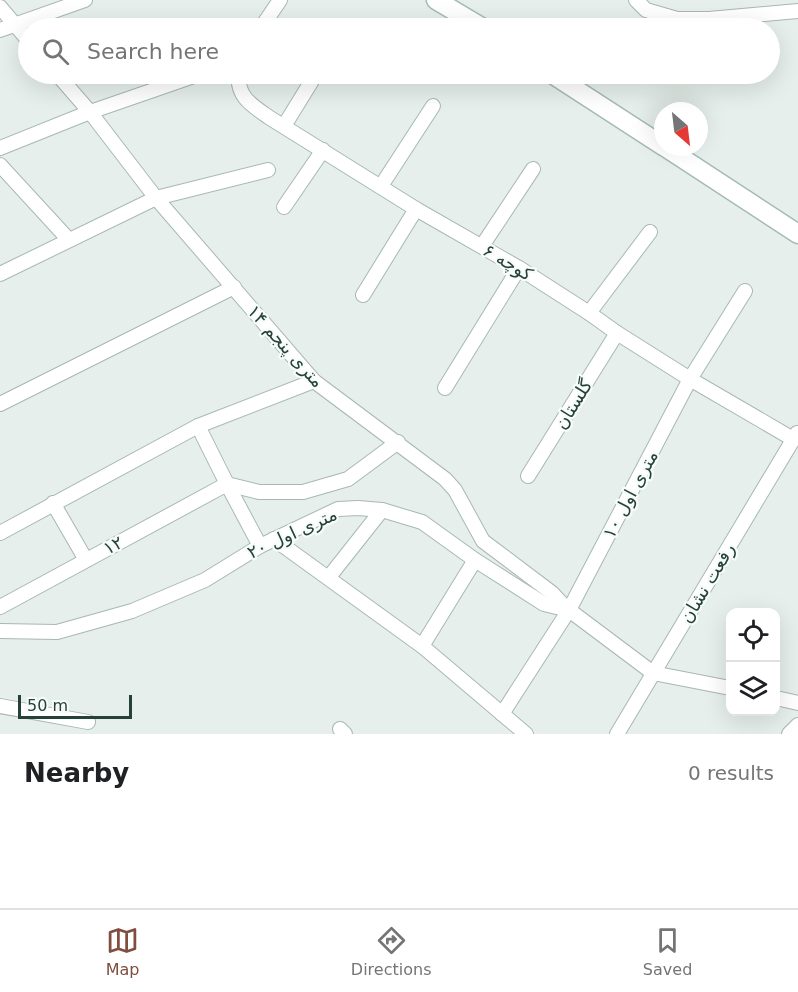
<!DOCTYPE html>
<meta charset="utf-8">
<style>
body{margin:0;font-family:"DejaVu Sans","Noto Naskh Arabic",sans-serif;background:#f2f2f2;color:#202124}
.controls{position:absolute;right:18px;bottom:18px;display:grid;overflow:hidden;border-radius:12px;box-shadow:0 6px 24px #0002}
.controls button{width:54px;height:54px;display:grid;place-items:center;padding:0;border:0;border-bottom:2px solid #e0e0e0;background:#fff;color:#202124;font:30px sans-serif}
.compass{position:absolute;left:654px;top:102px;width:54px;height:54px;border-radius:50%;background:#fff;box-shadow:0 6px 24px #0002;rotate:152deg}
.scale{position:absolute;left:18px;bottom:15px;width:114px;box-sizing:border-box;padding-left:6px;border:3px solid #24423a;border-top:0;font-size:16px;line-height:21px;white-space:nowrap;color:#24423a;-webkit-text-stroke:4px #f7fbf9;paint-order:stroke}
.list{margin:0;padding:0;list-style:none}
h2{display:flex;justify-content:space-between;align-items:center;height:78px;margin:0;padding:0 24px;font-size:26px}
h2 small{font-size:20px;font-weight:400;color:#757577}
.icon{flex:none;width:33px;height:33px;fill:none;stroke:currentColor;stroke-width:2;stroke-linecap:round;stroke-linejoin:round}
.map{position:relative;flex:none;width:798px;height:734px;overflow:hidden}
.search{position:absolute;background:#fff;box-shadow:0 6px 24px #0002;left:18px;right:18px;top:18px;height:66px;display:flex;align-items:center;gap:15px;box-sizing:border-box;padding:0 21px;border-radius:33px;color:#757577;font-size:22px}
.sheet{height:174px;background:#fff}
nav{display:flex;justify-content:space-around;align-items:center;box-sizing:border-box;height:84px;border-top:2px solid #e0e0e0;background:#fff;font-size:16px;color:#757577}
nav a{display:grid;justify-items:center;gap:3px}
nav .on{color:#7f4e3f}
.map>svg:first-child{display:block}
</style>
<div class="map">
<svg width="798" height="734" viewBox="0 0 798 734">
<rect width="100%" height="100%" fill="#e6efeb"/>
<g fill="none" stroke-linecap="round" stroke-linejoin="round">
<g stroke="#a8b8b2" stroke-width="16">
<g id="street">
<path d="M636,0l10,10 31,9h32l89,-8"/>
<path d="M0,7l28,33"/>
<path d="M261,28l19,-28"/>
<path d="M0,30l85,-30"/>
<path d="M57,74l33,38 66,86 158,183 131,98 10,11 28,51 69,52 15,16"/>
<path d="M239,74c-3,23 14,32 31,44l146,91 103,59 70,45 28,20 73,46 103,60"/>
<path d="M284,126l32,-52"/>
<path d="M0,148l90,-36 107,-37"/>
<path d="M0,165l69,75"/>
<path d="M381,186l52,-80"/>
<path d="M284,207l39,-57"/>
<path d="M482,246l51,-77"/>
<path d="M0,274l156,-76 112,-28"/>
<path d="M363,295l53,-86"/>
<path d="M589,313l61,-81"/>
<path d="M445,388l74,-120"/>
<path d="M0,404l234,-117"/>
<path d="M198,426l29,58 32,8h44l45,-13 50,-37"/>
<path d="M528,476l89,-143"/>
<path d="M53,503l33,57"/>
<path d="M0,533l198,-107 116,-45"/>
<path d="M274,539l148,107 104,88"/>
<path d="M329,577l53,-67"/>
<path d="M0,607l227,-123 33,62"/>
<path d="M0,631l57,1 75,-21 73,-31 55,-34 78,-37 20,-1 24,2 40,12 53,38 69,44 25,6 84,63 77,15"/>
<path d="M422,646l53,-86"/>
<path d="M776,698l22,5"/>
<path d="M0,706l88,16"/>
<path d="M502,714l67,-104 121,-231 55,-88"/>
<path d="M340,729l5,5"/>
<path d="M617,734l180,-301"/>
<path d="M789,734l9,-9"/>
</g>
</g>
<g stroke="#a4bbb3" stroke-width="21">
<g id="secondary">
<path d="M436,0l47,28"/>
<path d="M552,74l111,72"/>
<path d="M665,147l133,87"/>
</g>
</g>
<use href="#street" stroke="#fff" stroke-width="14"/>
<use href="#secondary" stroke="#fff" stroke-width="18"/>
</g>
<g text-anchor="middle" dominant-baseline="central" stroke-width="4.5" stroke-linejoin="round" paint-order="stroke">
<g font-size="18" fill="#24423a" stroke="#f7fbf9">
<text transform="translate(508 262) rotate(31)">کوچه ۶</text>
<text transform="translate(286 346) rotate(48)">۱۴ متری پنجم</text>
<text transform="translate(573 404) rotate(-58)">گلستان</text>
<text transform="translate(630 494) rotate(-62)">۱۰ متری اول</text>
<text transform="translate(292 533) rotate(-25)">۲۰ متری اول</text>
<text transform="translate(113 545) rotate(-28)">۱۲</text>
<text transform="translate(707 583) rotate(-59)">رفعت نشان</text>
</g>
</g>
</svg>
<div class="controls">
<button><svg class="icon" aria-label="locate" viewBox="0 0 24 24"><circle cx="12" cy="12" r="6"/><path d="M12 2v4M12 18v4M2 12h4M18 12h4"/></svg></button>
<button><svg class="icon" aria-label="layers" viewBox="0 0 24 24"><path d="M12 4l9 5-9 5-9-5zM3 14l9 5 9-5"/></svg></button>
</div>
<svg class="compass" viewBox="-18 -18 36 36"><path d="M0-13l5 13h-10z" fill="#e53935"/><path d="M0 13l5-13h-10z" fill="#757577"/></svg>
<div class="scale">50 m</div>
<div class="search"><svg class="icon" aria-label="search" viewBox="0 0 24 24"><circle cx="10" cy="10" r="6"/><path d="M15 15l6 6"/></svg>Search here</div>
</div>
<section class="sheet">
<h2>Nearby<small>0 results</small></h2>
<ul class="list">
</ul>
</section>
<nav>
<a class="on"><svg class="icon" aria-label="map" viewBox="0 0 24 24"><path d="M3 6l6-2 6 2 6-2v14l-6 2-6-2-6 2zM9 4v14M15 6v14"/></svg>Map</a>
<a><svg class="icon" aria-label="directions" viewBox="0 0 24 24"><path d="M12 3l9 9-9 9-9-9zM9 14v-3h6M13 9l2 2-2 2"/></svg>Directions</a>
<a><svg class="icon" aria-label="saved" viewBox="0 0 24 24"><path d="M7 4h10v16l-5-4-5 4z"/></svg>Saved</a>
</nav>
